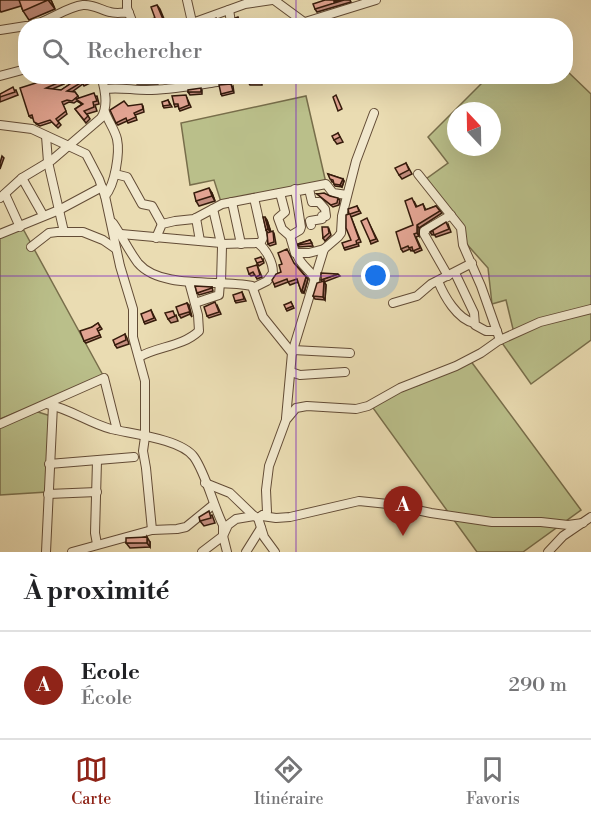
<!DOCTYPE html>
<html lang="fr">
<meta charset="utf-8">
<style>
body{margin:0;font-family:"Libre Bodoni",serif;background:#f6f6f6;color:#202124}
.compass{position:absolute;left:447px;top:102px;width:54px;height:54px;border-radius:50%;background:#fff;box-shadow:0 6px 24px #0002;rotate:338deg}
.you{position:absolute;left:376px;top:276px;width:21px;height:21px;margin:-15px;border:4px solid #fff;border-radius:50%;background:#1a73e8;box-shadow:0 0 0 9px #1a73e833}
.badge{display:grid;place-items:center;width:39px;height:39px;border-radius:50%;background:#8f2418;color:#fff;font-size:20px;font-weight:700}
.pin{position:absolute;translate:-50% -50px;filter:drop-shadow(0 2px 3px #0008)}
.pin::after{content:'';position:absolute;top:32px;width:21px;height:18px;background:inherit;clip-path:polygon(0 0,100% 0,50% 100%)}
.list{margin:0;padding:0;list-style:none}
h2{display:flex;justify-content:space-between;align-items:center;height:78px;margin:0;padding:0 24px;font-size:26px}
h2 small{font-size:20px;font-weight:400;color:#757577}
.list li{display:grid;grid-template-columns:39px 1fr auto;gap:18px;align-items:center;box-sizing:border-box;height:108px;padding:0 24px;border-top:2px solid #e0e0e0}
.list b{display:block;font-size:22px;white-space:nowrap}
.list p{margin:0;font-size:20px;white-space:nowrap;color:#757577}
.list em{font-size:20px;font-style:normal;color:#757577}
.icon{flex:none;width:33px;height:33px;fill:none;stroke:currentColor;stroke-width:2;stroke-linecap:round;stroke-linejoin:round}
.map{position:relative;flex:none;width:591px;height:552px;overflow:hidden}
.search{position:absolute;background:#fff;box-shadow:0 6px 24px #0002;left:18px;right:18px;top:18px;height:66px;display:flex;align-items:center;gap:15px;box-sizing:border-box;padding:0 21px;border-radius:24px;color:#757577;font-size:22px}
.sheet{height:186px;background:#fff}
nav{display:flex;justify-content:space-around;align-items:center;box-sizing:border-box;height:84px;border-top:2px solid #e0e0e0;background:#fff;font-size:16px;color:#757577}
nav a{display:grid;justify-items:center;gap:3px}
nav .on{color:#8f2418}
.map>svg:first-child{display:block}
</style>
<div class="map">
<svg width="591" height="552" viewBox="0 0 591 552">
<rect width="100%" height="100%" fill="#eadcb2"/>
<filter id="stains"><feTurbulence type="fractalNoise" baseFrequency=".00333" numOctaves="4"/><feColorMatrix values="0 0 0 0 .2 0 0 0 0 .09 0 0 0 0 .02 0 0 0 .5 -.17"/></filter>
<radialGradient id="worn" r=".72"><stop offset=".6" stop-color="#630" stop-opacity="0"/><stop offset="1" stop-color="#630" stop-opacity=".3"/></radialGradient>
<g fill="#babf8a" stroke="#786e4b" stroke-width="1.5" fill-rule="evenodd">
<path d="M566,70l25,24v246l-60,44 -31,-44 14,-7 -8,-33 -14,4 -4,-36 -24,-27 -5,-13 -33,-49 22,-16 -20,-26 60,-60 78,-1zM456,111h36v36h-36z"/>
<path d="M306,96l20,87 -105,19 -7,-22 -24,5 -9,-62z"/>
<path d="M22,227l82,150 -104,42v-184z"/>
<path d="M470,360l111,150 -58,42h-46l-104,-144 17,-14 29,-9z"/>
<path d="M38,412l13,4 -4,76 -47,3v-70l29,-12z"/>
</g>
<g fill="none" stroke-linecap="round" stroke-linejoin="round">
<g stroke="#634c36" stroke-width="10">
<g id="minor">
<path d="M127,0v8l7,18"/>
<path d="M187,0l5,22"/>
<path d="M274,0l34,25"/>
<path d="M305,22l71,-22"/>
<path d="M29,26c20,-4 36,-19 54,-21 10,-1 18,5 27,7 6,2 13,0 19,1"/>
<path d="M184,26l61,-22 27,-4"/>
<path d="M228,26l3,-4 -2,-12"/>
<path d="M372,26h4"/>
<path d="M0,30l26,-4"/>
<path d="M0,76l26,-7"/>
<path d="M275,76h2"/>
<path d="M105,89c14,-2 27,1 42,1 22,0 43,-4 64,-7 10,-2 19,-1 27,-7"/>
<path d="M0,125l32,4 54,25 13,25 6,17 15,70 13,43v28l12,44v56l-2,14 3,17 6,62"/>
<path d="M46,136l2,26 16,70"/>
<path d="M115,174l12,3 15,27 10,2 10,18"/>
<path d="M418,174l43,54 2,17 18,41 19,54"/>
<path d="M22,178l21,37"/>
<path d="M280,193l5,19 -7,6 4,11 8,7 5,17h14l15,-4"/>
<path d="M5,194l15,33"/>
<path d="M105,196c10,-11 15,-43 12,-57 -2,-9 -9,-18 -12,-27"/>
<path d="M0,198l22,-20 30,-18 49,-42c8,-12 4,-29 0,-42"/>
<path d="M254,198l9,40 -3,6"/>
<path d="M232,202l9,42"/>
<path d="M213,209l8,34"/>
<path d="M196,218l4,23"/>
<path d="M113,223c9,13 16,28 25,40 23,27 82,16 114,23l11,31 29,36"/>
<path d="M0,234l59,-24 43,-23"/>
<path d="M121,234l100,9 1,4 -1,35"/>
<path d="M290,236l10,-6 1,-3 -6,-38 3,2 11,-2 3,13h7l6,7 1,7h-4v3l-12,2 1,4"/>
<path d="M156,238l6,-14 13,-3 19,-2 28,-15 104,-20 7,9 14,2"/>
<path d="M222,244l36,-1c8,6 15,19 15,30l-6,8 -14,7"/>
<path d="M31,247l18,-14 8,-1h26l20,8 13,9"/>
<path d="M297,254c3,12 14,15 18,26"/>
<path d="M455,273l19,40 1,12 11,6h11"/>
<path d="M448,276l-24,-42v-3l27,-16"/>
<path d="M438,281c6,15 19,38 36,42"/>
<path d="M195,303l24,-8 1,-13"/>
<path d="M393,303l24,-7 14,-12 41,-21"/>
<path d="M293,350l57,3"/>
<path d="M139,357c19,-11 43,-10 60,-26l-1,-16 -9,-33"/>
<path d="M291,372l9,3 45,-3"/>
<path d="M47,404c23,5 42,19 64,25 21,5 70,10 83,28 12,17 19,48 29,68v11l4,16"/>
<path d="M286,418l6,-65 32,-104 14,-12 3,-4 1,-17 14,-55 18,-48"/>
<path d="M0,424l104,-46 13,52"/>
<path d="M97,461l-2,72 2,11"/>
<path d="M49,464l85,-7"/>
<path d="M205,483l25,10 24,23 4,2 6,19 11,15"/>
<path d="M48,494l49,-2"/>
<path d="M262,516l14,2 14,-1 69,-16 29,3 43,9 61,9h49l27,3 15,-2"/>
<path d="M258,518l9,-6 -1,-22 3,-24 17,-46 10,-12 11,-2 49,3 12,-3 32,-18 56,-22 25,-13 17,-12 42,-19 51,-13"/>
<path d="M46,552l7,-147"/>
<path d="M72,552l80,-22 25,-1 9,-2 27,-22"/>
<path d="M202,552l21,-16 5,-11 8,-6 18,-3"/>
<path d="M246,552l15,-24"/>
<path d="M548,552l15,-16 28,-19"/>
</g>
</g>
<use href="#minor" stroke="#f1e8cd" stroke-width="8"/>
</g>
<g fill="#c28d7e" stroke="#361c0c" stroke-width="1.5">
<path d="M0,0h51l4,9 -26,11 -6,-9 -2,-5 -20,6 -1,-2z"/>
<path d="M325,0h10v1l4,-1h11l1,2 -34,10 -2,-3z"/>
<path d="M37,76h36l-11,4 2,4 -12,5 9,1 21,-14h13l-4,3 1,3 -8,4 -1,-2 -11,8h3l4,6 18,-2 2,8 -4,1 2,6 -10,3 3,5 -4,4 -11,-14 7,-5 -5,-3 -3,2 -5,-1 -6,3 4,9 -9,7 3,4 -3,3 -6,-6 -12,4 -4,-2 -3,-6h-2l-2,-2 10,-34z"/>
<path d="M159,76l1,5 -2,3h-21l-1,-2h-22l-1,-2z"/>
<path d="M169,76h18l-7,3v2l-9,2z"/>
<path d="M192,76h12v1l-10,3z"/>
<path d="M249,76h13v9h-12l-2,-3z"/>
<path d="M233,86l1,7 -12,3 -1,-2z"/>
<path d="M16,90l2,5 -18,7v-8z"/>
<path d="M202,90v4l-12,1 -2,-3z"/>
<path d="M187,98l4,9 -11,4 -2,-5 -3,1 -1,-3z"/>
<path d="M168,100l4,7 -8,1 -1,-2z"/>
<path d="M128,106h15l1,6 -9,3 2,5 -9,3 -1,-2 -9,4 -2,-2z"/>
<path d="M338,133l5,9 -6,2 -3,-4z"/>
<path d="M406,163l6,11 -10,5 -3,-4z"/>
<path d="M328,174l15,5 1,2 -2,6 -7,-1 -2,-4h-1z"/>
<path d="M212,193l3,8 -16,5 -3,-5z"/>
<path d="M317,194l13,2 10,4 -1,5 -6,2z"/>
<path d="M414,201l3,6 6,-3 3,6 10,-4 6,7 -23,15v8l-3,1 6,13 -7,3 -2,-3 -2,1 -1,-2 -7,3 -2,-3 12,-24z"/>
<path d="M357,206l4,7 -10,4 10,25 -3,1 1,3 -14,4 -1,-2 7,-8 -2,-26z"/>
<path d="M267,220l4,12 3,1 2,11 -6,2 -2,-2v-11l-2,-3z"/>
<path d="M368,221l10,20 -7,3 -1,-3z"/>
<path d="M448,224l3,8 -15,5 -2,-3 -2,1 -2,-3z"/>
<path d="M329,229l2,6 -6,6 -2,-3z"/>
<path d="M310,240l3,6 -14,1 -1,-3z"/>
<path d="M263,259l1,4 -5,3 -2,-3z"/>
<path d="M295,264l13,15 -4,14h-2l-4,-11 -8,3 -2,-3 -13,5 -1,-3 7,-12z"/>
<path d="M257,265l5,12 -5,2 -2,-4 -4,1 -2,-2z"/>
<path d="M338,274l2,2 -16,6 2,3 -1,15 -10,-1 -2,-3 9,-14 -1,-2z"/>
<path d="M212,287l1,4 -14,4 -2,-2z"/>
<path d="M242,292l4,9 -10,2 -1,-2z"/>
<path d="M291,302l3,6 -7,3 -1,-2z"/>
<path d="M187,303l2,2 3,12 -2,-3 -9,4 -2,-3z"/>
<path d="M217,305l4,9 -12,4 -2,-2z"/>
<path d="M151,310l5,10 -11,4 -1,-2z"/>
<path d="M176,315l2,6 -7,2 -3,-4z"/>
<path d="M98,323l4,6 -4,2 3,6 -15,6 -2,-2 8,-14z"/>
<path d="M125,334l2,4 2,6 -12,4 -2,-3z"/>
<path d="M212,515l3,8 -11,3 -4,-5z"/>
<path d="M150,542v5l-20,1 -4,-5z"/>
</g>
<g fill="#9e7366" stroke="#361c0c" stroke-width="1.5">
<path d="M48,0h3l4,9z"/>
<path d="M157,5l3,4 7,17 -2,-2z"/>
<path d="M2,156l2,2 -4,11v-6z"/>
<path d="M343,179l1,2 -2,6 -2,-2z"/>
<path d="M209,188l3,5 3,8 -3,-5z"/>
<path d="M265,217l2,3 4,13 -3,-4z"/>
<path d="M417,225l2,3v8l-2,-3z"/>
<path d="M306,277l2,2 -4,14 -2,-3z"/>
<path d="M324,281l2,4 -1,15 -2,-3z"/>
<path d="M147,537l3,5v5l-3,-4z"/>
</g>
<g fill="#e2a492" stroke="#361c0c" stroke-width="1.5">
<path d="M19,0h29l-25,11z"/>
<path d="M325,0h9v2l5,-2h5l-29,9 -2,-5z"/>
<path d="M157,5l8,19 -6,2h-13l-1,-5 10,-3 -4,-11z"/>
<path d="M238,17l3,9h-9l2,-3 1,-5z"/>
<path d="M216,18l1,8h-14v-2z"/>
<path d="M37,76h27l-3,2 1,3 -16,7 15,2 21,-14h8l1,4 -9,3v-1l-15,9 8,1 3,4 -6,5 -5,-1 -5,2 4,9 -10,8 3,4 -3,3 -6,-6 -12,4 -4,-2 -2,-7 -3,1 -9,-28 19,-6z"/>
<path d="M112,76h46l1,3 -3,2h-21v-2l-22,1z"/>
<path d="M169,76h9l1,3 -10,1z"/>
<path d="M249,76h12l-1,6h-12z"/>
<path d="M231,84l2,7 -12,3 -2,-9z"/>
<path d="M13,87l2,5 -15,5v-3z"/>
<path d="M201,88v4h-13v-2z"/>
<path d="M94,93l3,8 -4,1 1,5 -10,4 4,5 -4,4 -9,-11 8,-5 -7,-5z"/>
<path d="M186,95l3,10 -10,4 -1,-5h-4l-2,-8z"/>
<path d="M336,95l6,14 -4,2 -5,-14z"/>
<path d="M168,100l2,5 -7,1 -1,-4z"/>
<path d="M124,101l4,5 14,-2 1,5 -9,4 2,4 -9,4 -1,-3 -10,5 -6,-13z"/>
<path d="M338,133l2,4 -6,3 -2,-4z"/>
<path d="M406,163l3,7 -10,5 -4,-7z"/>
<path d="M328,174l15,5 -3,6 -6,-1 -1,-4 -3,-1z"/>
<path d="M209,188l3,8 -16,5 -2,-8z"/>
<path d="M324,193l6,3 8,2 -1,5 -6,2 -14,-11z"/>
<path d="M412,198l4,9 7,-3 2,6 11,-4 4,5 -23,14v8l-3,1 6,14 -7,3 -1,-4 -3,1 -1,-2 -7,3 -5,-17 17,-7 -8,-24z"/>
<path d="M357,206l2,5 -9,3 9,25 -3,2 1,3 -13,4 -2,-5 9,-3 -5,-12v-13l3,-1 -1,-5z"/>
<path d="M263,217h2l3,12 -2,1z"/>
<path d="M367,218l9,21 -6,2 -9,-20z"/>
<path d="M446,222l3,7 -15,6 -1,-4 -3,1z"/>
<path d="M322,227h6l1,6 -6,5z"/>
<path d="M273,231l1,11 -6,2 -1,-11z"/>
<path d="M310,240l2,3 -14,2v-1z"/>
<path d="M287,249l7,14 12,14 -4,13 -1,1 -4,-12 -9,3 -1,-3 -13,5 -2,-4 4,-6 5,-2 -2,-7 3,-1 -4,-11z"/>
<path d="M261,257l2,4 -6,2 -2,-4z"/>
<path d="M257,265l3,10 -4,2 -3,-5 -4,2 -2,-6z"/>
<path d="M321,273l17,1 -17,6z"/>
<path d="M324,281l-1,16 -10,-1 4,-13z"/>
<path d="M195,286l17,1v1l-15,5z"/>
<path d="M242,292l2,7 -9,2 -2,-6z"/>
<path d="M215,302l4,10 -12,4 -3,-9z"/>
<path d="M291,302l2,4 -7,3 -2,-4z"/>
<path d="M187,303l4,12 -2,-3 -10,3 -3,-8z"/>
<path d="M151,310l3,8 -10,4 -3,-8z"/>
<path d="M173,311l2,5 -7,3 -3,-6z"/>
<path d="M98,323l2,4 -3,2 3,6 -16,6 -4,-10 12,-4z"/>
<path d="M125,334l1,6 -11,5 -2,-5z"/>
<path d="M209,511l2,7 -11,3 -1,-4z"/>
<path d="M147,537v6h-21v-5z"/>
</g>
<path fill="none" stroke="#7b2cbf" stroke-width="1.5" stroke-opacity="0.55" d="M296,0v26M296,76v476M0,276h591"/>
<rect width="100%" height="100%" filter="url(#stains)"/>
<rect width="100%" height="100%" fill="url(#worn)"/>
</svg>
<svg class="compass" viewBox="-18 -18 36 36"><path d="M0-13l5 13h-10z" fill="#e53935"/><path d="M0 13l5-13h-10z" fill="#757577"/></svg>
<div class="you"></div>
<div class="pin badge" style="left:403px;top:536px">A</div>
<div class="search"><svg class="icon" aria-label="search" viewBox="0 0 24 24"><circle cx="10" cy="10" r="6"/><path d="M15 15l6 6"/></svg>Rechercher</div>
</div>
<section class="sheet">
<h2>À proximité<small></small></h2>
<ul class="list">
<li><span class="badge">A</span><div><b>Ecole</b><p>École</p></div><em>290 m</em></li>
</ul>
</section>
<nav>
<a class="on"><svg class="icon" aria-label="map" viewBox="0 0 24 24"><path d="M3 6l6-2 6 2 6-2v14l-6 2-6-2-6 2zM9 4v14M15 6v14"/></svg>Carte</a>
<a><svg class="icon" aria-label="directions" viewBox="0 0 24 24"><path d="M12 3l9 9-9 9-9-9zM9 14v-3h6M13 9l2 2-2 2"/></svg>Itinéraire</a>
<a><svg class="icon" aria-label="saved" viewBox="0 0 24 24"><path d="M7 4h10v16l-5-4-5 4z"/></svg>Favoris</a>
</nav>
